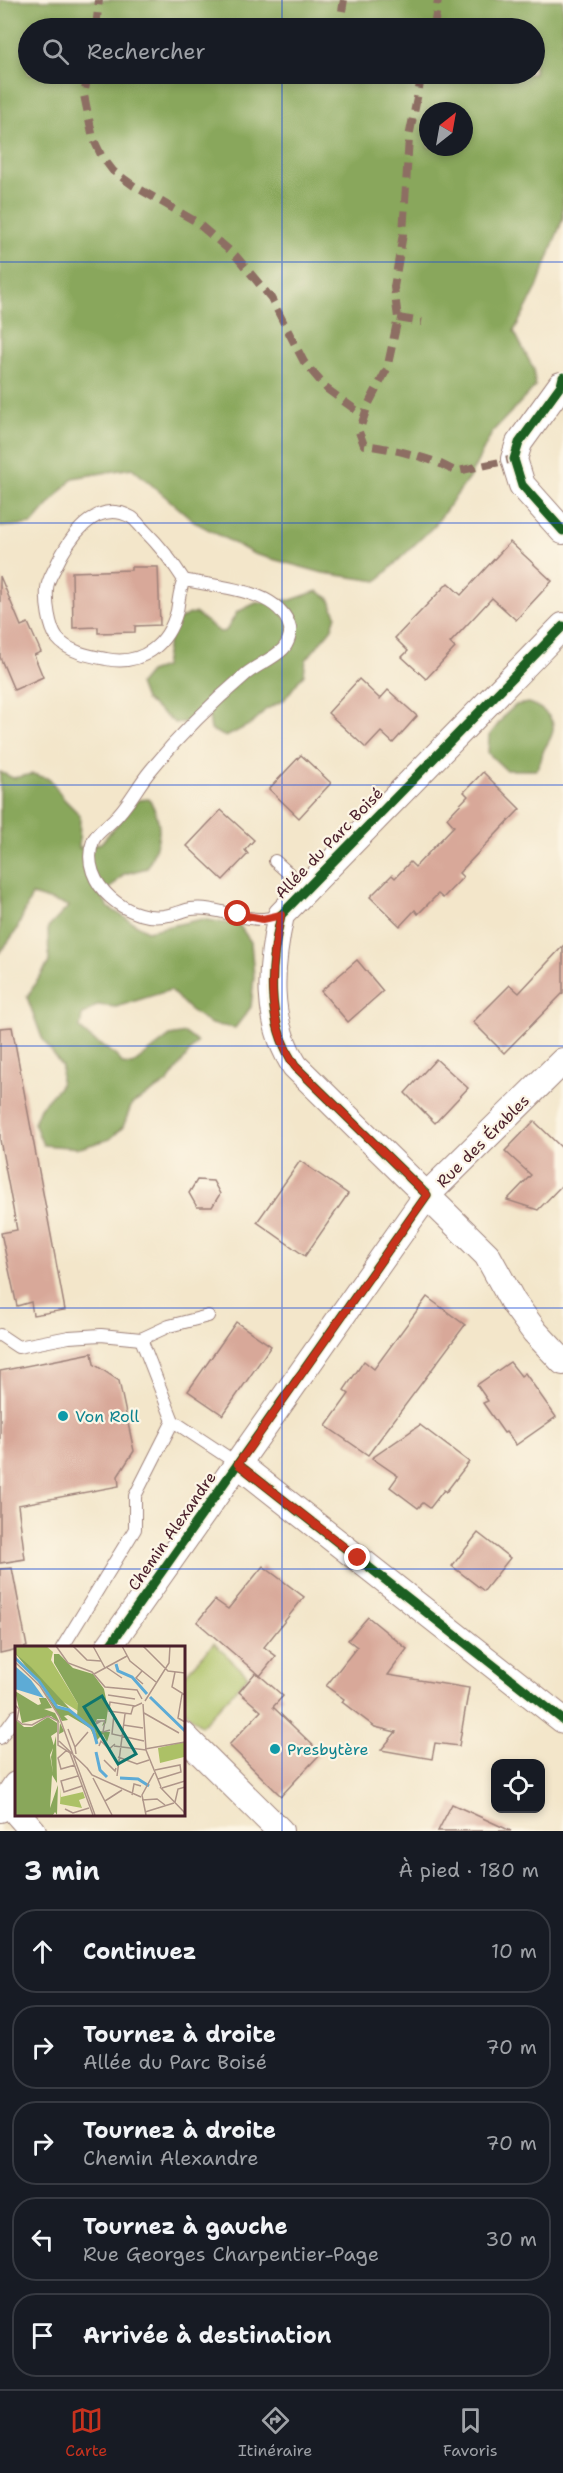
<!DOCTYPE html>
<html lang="fr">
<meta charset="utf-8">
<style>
body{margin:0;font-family:"Shantell Sans",sans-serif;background:#20242c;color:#f1f3f6}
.controls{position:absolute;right:18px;bottom:18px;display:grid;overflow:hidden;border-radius:12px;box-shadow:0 3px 9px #0003}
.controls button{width:54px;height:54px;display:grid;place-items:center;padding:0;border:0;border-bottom:2px solid #363941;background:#171b24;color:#f1f3f6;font:30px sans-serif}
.compass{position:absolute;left:419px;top:102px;width:54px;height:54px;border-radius:50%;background:#171b24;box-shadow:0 3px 9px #0003;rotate:31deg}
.stop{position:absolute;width:18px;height:18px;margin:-14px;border:4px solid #c8321e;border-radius:50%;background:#fff}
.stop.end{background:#c8321e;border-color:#fff;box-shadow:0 2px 6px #0008}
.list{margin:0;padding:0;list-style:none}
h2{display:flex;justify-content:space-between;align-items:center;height:78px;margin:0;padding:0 24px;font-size:26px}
h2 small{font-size:20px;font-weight:400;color:#9ea1a6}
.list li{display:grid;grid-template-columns:39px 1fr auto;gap:18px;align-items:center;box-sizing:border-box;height:84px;margin:0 12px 12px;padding:0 12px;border:2px solid #363941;border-radius:24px}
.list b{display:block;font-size:22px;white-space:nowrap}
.list p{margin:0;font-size:20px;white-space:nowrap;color:#9ea1a6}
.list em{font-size:20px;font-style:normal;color:#9ea1a6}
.icon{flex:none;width:33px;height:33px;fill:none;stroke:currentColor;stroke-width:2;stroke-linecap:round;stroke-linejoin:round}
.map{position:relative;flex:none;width:563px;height:1831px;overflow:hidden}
.search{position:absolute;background:#171b24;box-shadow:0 3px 9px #0003;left:18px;right:18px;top:18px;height:66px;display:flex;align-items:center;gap:15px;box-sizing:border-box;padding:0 21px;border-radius:33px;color:#9ea1a6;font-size:22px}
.sheet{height:558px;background:#171b24}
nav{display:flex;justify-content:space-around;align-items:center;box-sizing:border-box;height:84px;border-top:2px solid #363941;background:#171b24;font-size:16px;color:#9ea1a6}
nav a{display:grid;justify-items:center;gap:3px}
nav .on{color:#c8321e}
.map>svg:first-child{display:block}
</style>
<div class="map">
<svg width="563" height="1831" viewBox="0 0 563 1831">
<rect width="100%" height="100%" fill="#fcf5e5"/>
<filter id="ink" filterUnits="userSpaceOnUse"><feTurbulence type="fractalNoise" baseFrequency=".0167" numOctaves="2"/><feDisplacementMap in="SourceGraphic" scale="12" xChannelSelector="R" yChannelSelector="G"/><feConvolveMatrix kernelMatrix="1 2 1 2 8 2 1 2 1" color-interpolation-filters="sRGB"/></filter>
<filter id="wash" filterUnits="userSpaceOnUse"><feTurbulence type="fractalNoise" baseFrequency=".008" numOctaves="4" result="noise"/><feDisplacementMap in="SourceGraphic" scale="24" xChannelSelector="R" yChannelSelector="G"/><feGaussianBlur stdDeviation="1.35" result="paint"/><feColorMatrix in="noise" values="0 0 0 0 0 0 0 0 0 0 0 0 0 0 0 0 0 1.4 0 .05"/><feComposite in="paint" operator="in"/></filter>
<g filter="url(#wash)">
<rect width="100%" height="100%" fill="#f3e6ca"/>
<path fill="#acc166" stroke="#7b7048" stroke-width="1.5" d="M214,1643l34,33 -47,50 -18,-17v-32z"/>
<g fill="#89a75b" stroke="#6a6343" stroke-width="1.5" fill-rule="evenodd">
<path d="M0,0h563v218l-26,70 -23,43 20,39 1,17 -42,44 -24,47 -34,47 -58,56 -54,-8 -69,-19 -58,-31 -64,-55 -59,10 -41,46 -32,3zM534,28v46h-506v-46zM428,111h36v36h-36z"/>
<path d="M317,591l12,7 7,17 -4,13 -26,32 -2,14 -20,26 -19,10 -12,13 -27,14 -15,-7 -2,-14 -6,-6 -15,12 -13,1 -30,-23 -6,-16 10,-12 15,-5c4,-23 4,-50 31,-54l25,19 6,-1 11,-19 19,-9 35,-3z"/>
<path d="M528,703c13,4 30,16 24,31 -2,7 -7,12 -9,18 -2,7 -2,12 -7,18h-30l-18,-17 1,-17 16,-21 11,-10z"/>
<path d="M0,772l13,6 20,-4 17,5 13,19 17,17 -1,33 22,-5 37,-43 11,-1c16,26 11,42 -2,69l-23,6 -22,23 7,11 38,23 55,-12 37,6 12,17 3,35 -3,30 -16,21 -24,-4 -22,-15 -19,-19 -54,17 -19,-2 -15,11 -2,12c13,17 30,18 43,36l9,1 38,-29 15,-3 12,9 -30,41 -35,21 -9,23 -13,12 -30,9 -37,-3 -9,-22 6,-15 20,-22 2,-19 -20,-29 -15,-41 22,-35 -1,-34 21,-22 -37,-11 -16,36 -16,22z"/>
</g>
<g id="blocks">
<g fill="#d8a899">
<path d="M510,542l42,39 -36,39 -24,-22 -42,45 5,5 -29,31 -24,-22 6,-6 -13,-13 53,-55 13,12z"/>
<path d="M131,567h27l2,58 -25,1v6l-37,1v-6l-25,1 -1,-56 59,-2z"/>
<path d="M0,576l21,50 7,-3 13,29 -7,3 9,22 -29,13 -14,-33z"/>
<path d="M359,679l21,20 8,-9 29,26 -24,27 -12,-11 -15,16 -38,-35z"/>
<path d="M301,755l30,28 -32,35 -30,-29z"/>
<path d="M483,772l37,37 -61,64 4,4 -20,21 -5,-4 -20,20 -3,-4 -15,16 -30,-29 22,-22 3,3 15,-16 5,5 39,-41 -7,-8 21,-22 -4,-4z"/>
<path d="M221,810l33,30 -9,10 3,4 -25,26 -36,-34z"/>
<path d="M563,946v47l-59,60 -31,-31 37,-37 9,8z"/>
<path d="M357,960l26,31 -35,31 -27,-31z"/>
<path d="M12,1027l53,283 -32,5 -2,-13 -14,4 -16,-73 16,-3 -17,-90v-112z"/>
<path d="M436,1059l32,29 -33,35 -30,-30z"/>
<path d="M534,1121l29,28v35l-25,26 -31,-10 24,-25 -26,-24z"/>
<path d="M300,1161l48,33 -43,62 -48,-34z"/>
<path d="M197,1180l16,1 7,13 -8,13h-15l-8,-14z"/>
<path d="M427,1297l38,28 -97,130 -42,-29 23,-32 -5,-4 20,-29 10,8z"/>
<path d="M236,1322l35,24 -48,69 -35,-24z"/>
<path d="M92,1353l2,11 25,17 15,70 -16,25 1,10 -101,19 7,54 -25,4v-192z"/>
<path d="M510,1362l11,14 4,-3 31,44 -40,28 -10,-13 -2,1 -21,-30 5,-2 -11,-16z"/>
<path d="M420,1425l49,37 -23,30 -2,-2 -14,18 -7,-5 -5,5 -28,-21 8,-11 -26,-18z"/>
<path d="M478,1533l32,25 -26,33 -32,-25z"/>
<path d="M263,1566l41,31 -40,50 12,9 -16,20 -63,-54 18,-22 13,9z"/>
<path d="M12,1568l15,79 -27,6v-84z"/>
<path d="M368,1617l39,32 -19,26 81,13 -10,58 -24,-3 -3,16 -51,-9 15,-18 -21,-5 -33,-25 2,-3 -18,-13 31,-39 -9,-7z"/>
<path d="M256,1672l27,24 -10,11 48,46 -40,43 -52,-51 32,-34 -22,-19z"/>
<path d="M452,1804l59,27h-73z"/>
</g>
</g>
</g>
<g filter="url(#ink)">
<use href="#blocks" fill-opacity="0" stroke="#9e827a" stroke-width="1.5"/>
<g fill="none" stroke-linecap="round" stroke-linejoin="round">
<g stroke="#9e827a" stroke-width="14">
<g id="service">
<path d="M184,580c-5,11 -5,20 -7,31 -9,34 -35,55 -71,48 -16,-3 -38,-7 -49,-21 -8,-11 -11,-36 -10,-49 0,-7 5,-15 8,-21 13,-28 40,-71 76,-51 5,3 9,9 13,13 16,16 28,31 40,50 32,7 97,9 106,48 1,6 -2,16 -7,21 -10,10 -26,16 -37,25 -34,29 -68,63 -96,97 -14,17 -22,36 -39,51 -6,6 -15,11 -18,19 -16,43 38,84 76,74 8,-1 15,-5 22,-6 25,-3 49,11 72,10 6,0 13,-3 18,-4"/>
<path d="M275,861l31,28"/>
<path d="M0,1335l18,12 51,-10 32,-2 40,4 28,-13 39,-10"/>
<path d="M141,1339l32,82 65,43"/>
<path d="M62,1648l73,-119v-33l38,-75"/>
<path d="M0,1738l16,-22"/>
</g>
</g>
<g stroke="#9e827a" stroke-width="28">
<g id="minor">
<path d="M561,385l-42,58 -5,16 8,26 41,46"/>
<path d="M563,626l-282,289c-11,50 -16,106 14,151l192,189 26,47 22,30 28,30"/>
<path d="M238,1464l325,256"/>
<path d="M108,1648l319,-453 136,-134"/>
<path d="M183,1735l97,96"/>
<path d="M0,1809l16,-24"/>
<path d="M18,1814l15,17"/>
</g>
</g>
<use href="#service" stroke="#fff" stroke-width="12"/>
<use href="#minor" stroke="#fff" stroke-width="26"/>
<g stroke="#8d6e63" stroke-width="8" stroke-dasharray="15 8" stroke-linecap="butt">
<path d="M342,11l2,-11"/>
<path d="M96,28l3,-28"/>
<path d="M434,28l4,-28"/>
<path d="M88,74l-4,21 9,43 8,17 12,16 21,15 61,35 41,35 35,42 33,64 23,27 37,27"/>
<path d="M422,74l-13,63 -6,97 -9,53 4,31 -11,51 -19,36 -9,27 5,13c25,3 49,9 72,17 9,3 13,8 22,9l56,-12"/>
<path d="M398,318l24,4"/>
</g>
<g stroke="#fcf5e5" stroke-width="13">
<g id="cycleway">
<path d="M563,377l-2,8 -42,58 -5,16 8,26 41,46"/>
<path d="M238,1464l325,256"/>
<path d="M108,1648l319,-453 -132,-129c-30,-45 -25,-101 -14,-151l282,-289"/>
</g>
</g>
<use href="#cycleway" stroke="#1b5e20" stroke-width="9"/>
</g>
</g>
<g fill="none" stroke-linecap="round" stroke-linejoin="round" filter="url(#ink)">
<path stroke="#c8321e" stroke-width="8" d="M238,914l25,5 18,-4c-11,50 -16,106 14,151l132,129 -189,269 120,94"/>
</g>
<path fill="none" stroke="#1d4ed8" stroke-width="1.5" stroke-opacity="0.55" d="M282,0v28M282,74v1757M0,262h563M0,523h563M0,785h563M0,1046h563M0,1308h563M0,1569h563"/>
<g fill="#0f9aa8" stroke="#fcf5e5" stroke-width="2">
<circle cx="63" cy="1416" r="6"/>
<circle cx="275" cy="1749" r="6"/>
</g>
<g text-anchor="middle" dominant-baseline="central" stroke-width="4.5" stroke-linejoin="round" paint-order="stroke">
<g font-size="16" fill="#4a1f2b" stroke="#fcf5e5">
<text transform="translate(329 843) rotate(-46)">Allée du Parc Boisé</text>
<text transform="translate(483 1141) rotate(-45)">Rue des Érables</text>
<text transform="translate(172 1531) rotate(-55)">Chemin Alexandre</text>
</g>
<g font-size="16" fill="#0d838f" stroke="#fcf5e5" text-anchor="start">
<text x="75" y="1416">Von Roll</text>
<text x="287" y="1749">Presbytère</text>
</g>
</g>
<g transform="translate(15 1646)">
<rect width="170" height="170" fill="#f3e6ca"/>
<path d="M0,0h31l7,6 -2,8 27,44v7l-18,-11 -45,-47zM169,96v15l-24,6 -2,-15zM46,142v9l22,-5 2,6 -6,2 3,8 -22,-4z" fill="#acc166"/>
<path d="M0,7l16,14 39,42 -14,-5zM39,8h5l14,14 20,6 11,15 4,20 -2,14 -4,3 3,-7h-8l-3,7 3,5 13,1 -3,10 -4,-8 -7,7 -6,-13 -22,-13 -4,1 4,4 -6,1 -20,-33 13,18 15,5 23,18 3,5 -2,-5 -17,-13 1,-12 -24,-41zM0,45l23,14 3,-1 -2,-6h7l6,10 -8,1 11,4 9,18 -1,1 -4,2 1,-11 -9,-7 -29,7zM33,71l9,6v9l-6,4 3,10 -4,9 3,18 -2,-16 5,-21 1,47 -5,-8 -2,33 8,-23 -1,30 -2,-3 -2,3h-38v-96l9,8h8z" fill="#89a75b"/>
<path d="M0,20l16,14 13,18 -29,-9z" fill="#5dabd6"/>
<path fill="none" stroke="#5dabd6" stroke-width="3" d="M0,12l24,23 18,26 12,3 24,19 4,15M101,18l2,7 14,6 15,17M135,51l35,34M81,106l4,18 7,7M105,132l18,1 11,7"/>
<path fill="none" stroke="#af968a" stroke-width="1.5" d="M41,0l12,17 24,9 13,15 32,3 5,9M58,0l14,14 14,1M78,0l12,22M107,0l8,15 26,21M128,0l25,25 17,2M0,16l25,24 19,30 36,99M91,21l16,11M127,25l-6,7 7,6M160,26l-3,15 13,8M79,28l33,-18M167,48l-4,24 7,4M93,49l27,4M130,55l24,-38 1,-17M128,58l3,46 15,37M0,59l4,4 -2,11 5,4 10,1 16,-9 10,5v24l12,8 23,62M120,60l-25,-4 -1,9 22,3 2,-7 9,-4M129,67l35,20M99,68l-2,20 32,7M86,75l-5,3 1,-3h8l-2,11 7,-2M108,79l20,3M53,83l7,18M44,95l29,28M84,100l2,-5 8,8 6,-5M99,100l32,4M130,103l40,-7M52,104l-9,8 3,11 14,-4M61,108l-1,-7 13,-15M103,111l19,7 12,-4M89,114l11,11 1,-3M72,122l5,7 49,22M140,124l25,-5 1,7 -23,7M63,130l-17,5 3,11 18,-6M102,130l8,-62M78,132l19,37M145,141l25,26M147,142l23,-7M117,149l2,-11 7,2M127,154l15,-1 8,6M90,155l17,-11M160,156l3,-13 7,-2M50,163l8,4 16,-5M130,166l29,-9M131,169l-4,-20 12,-22"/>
<path fill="#0f766e" fill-opacity="0.15" stroke="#0f766e" stroke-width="3" d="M87,50l34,58 -18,10 -34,-57z"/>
<rect width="170" height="170" fill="none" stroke="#4a1f2b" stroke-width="3"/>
</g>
</svg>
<div class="controls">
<button><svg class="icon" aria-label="locate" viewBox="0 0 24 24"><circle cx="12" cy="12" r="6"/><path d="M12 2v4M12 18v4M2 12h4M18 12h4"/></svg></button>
</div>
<svg class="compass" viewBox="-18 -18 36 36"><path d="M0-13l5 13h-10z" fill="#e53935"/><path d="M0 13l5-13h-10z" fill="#9ea1a6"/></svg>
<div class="stop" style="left:238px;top:914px"></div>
<div class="stop end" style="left:358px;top:1558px"></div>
<div class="search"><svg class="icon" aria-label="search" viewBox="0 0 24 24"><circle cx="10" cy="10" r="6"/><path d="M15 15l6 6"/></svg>Rechercher</div>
</div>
<section class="sheet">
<h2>3 min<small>À pied · 180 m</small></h2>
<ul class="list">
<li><svg class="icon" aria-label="ahead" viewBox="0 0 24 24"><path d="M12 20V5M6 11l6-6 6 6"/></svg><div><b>Continuez</b></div><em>10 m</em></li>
<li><svg class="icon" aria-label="right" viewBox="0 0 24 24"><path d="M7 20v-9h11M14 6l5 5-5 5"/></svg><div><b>Tournez à droite</b><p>Allée du Parc Boisé</p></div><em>70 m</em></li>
<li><svg class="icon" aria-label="right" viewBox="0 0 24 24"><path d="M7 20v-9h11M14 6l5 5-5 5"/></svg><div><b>Tournez à droite</b><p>Chemin Alexandre</p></div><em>70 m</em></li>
<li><svg class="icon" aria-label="left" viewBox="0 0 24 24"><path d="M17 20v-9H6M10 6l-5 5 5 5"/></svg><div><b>Tournez à gauche</b><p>Rue Georges Charpentier-Page</p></div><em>30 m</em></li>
<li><svg class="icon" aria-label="arrive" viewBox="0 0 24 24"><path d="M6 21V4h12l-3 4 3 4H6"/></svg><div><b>Arrivée à destination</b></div></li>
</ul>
</section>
<nav>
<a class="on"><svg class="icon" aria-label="map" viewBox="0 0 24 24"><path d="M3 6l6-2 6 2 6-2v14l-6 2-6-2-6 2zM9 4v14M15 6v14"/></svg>Carte</a>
<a><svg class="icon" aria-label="directions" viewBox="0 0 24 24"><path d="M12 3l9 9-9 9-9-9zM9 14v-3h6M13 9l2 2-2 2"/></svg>Itinéraire</a>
<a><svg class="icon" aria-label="saved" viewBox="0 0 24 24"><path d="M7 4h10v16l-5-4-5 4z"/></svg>Favoris</a>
</nav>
